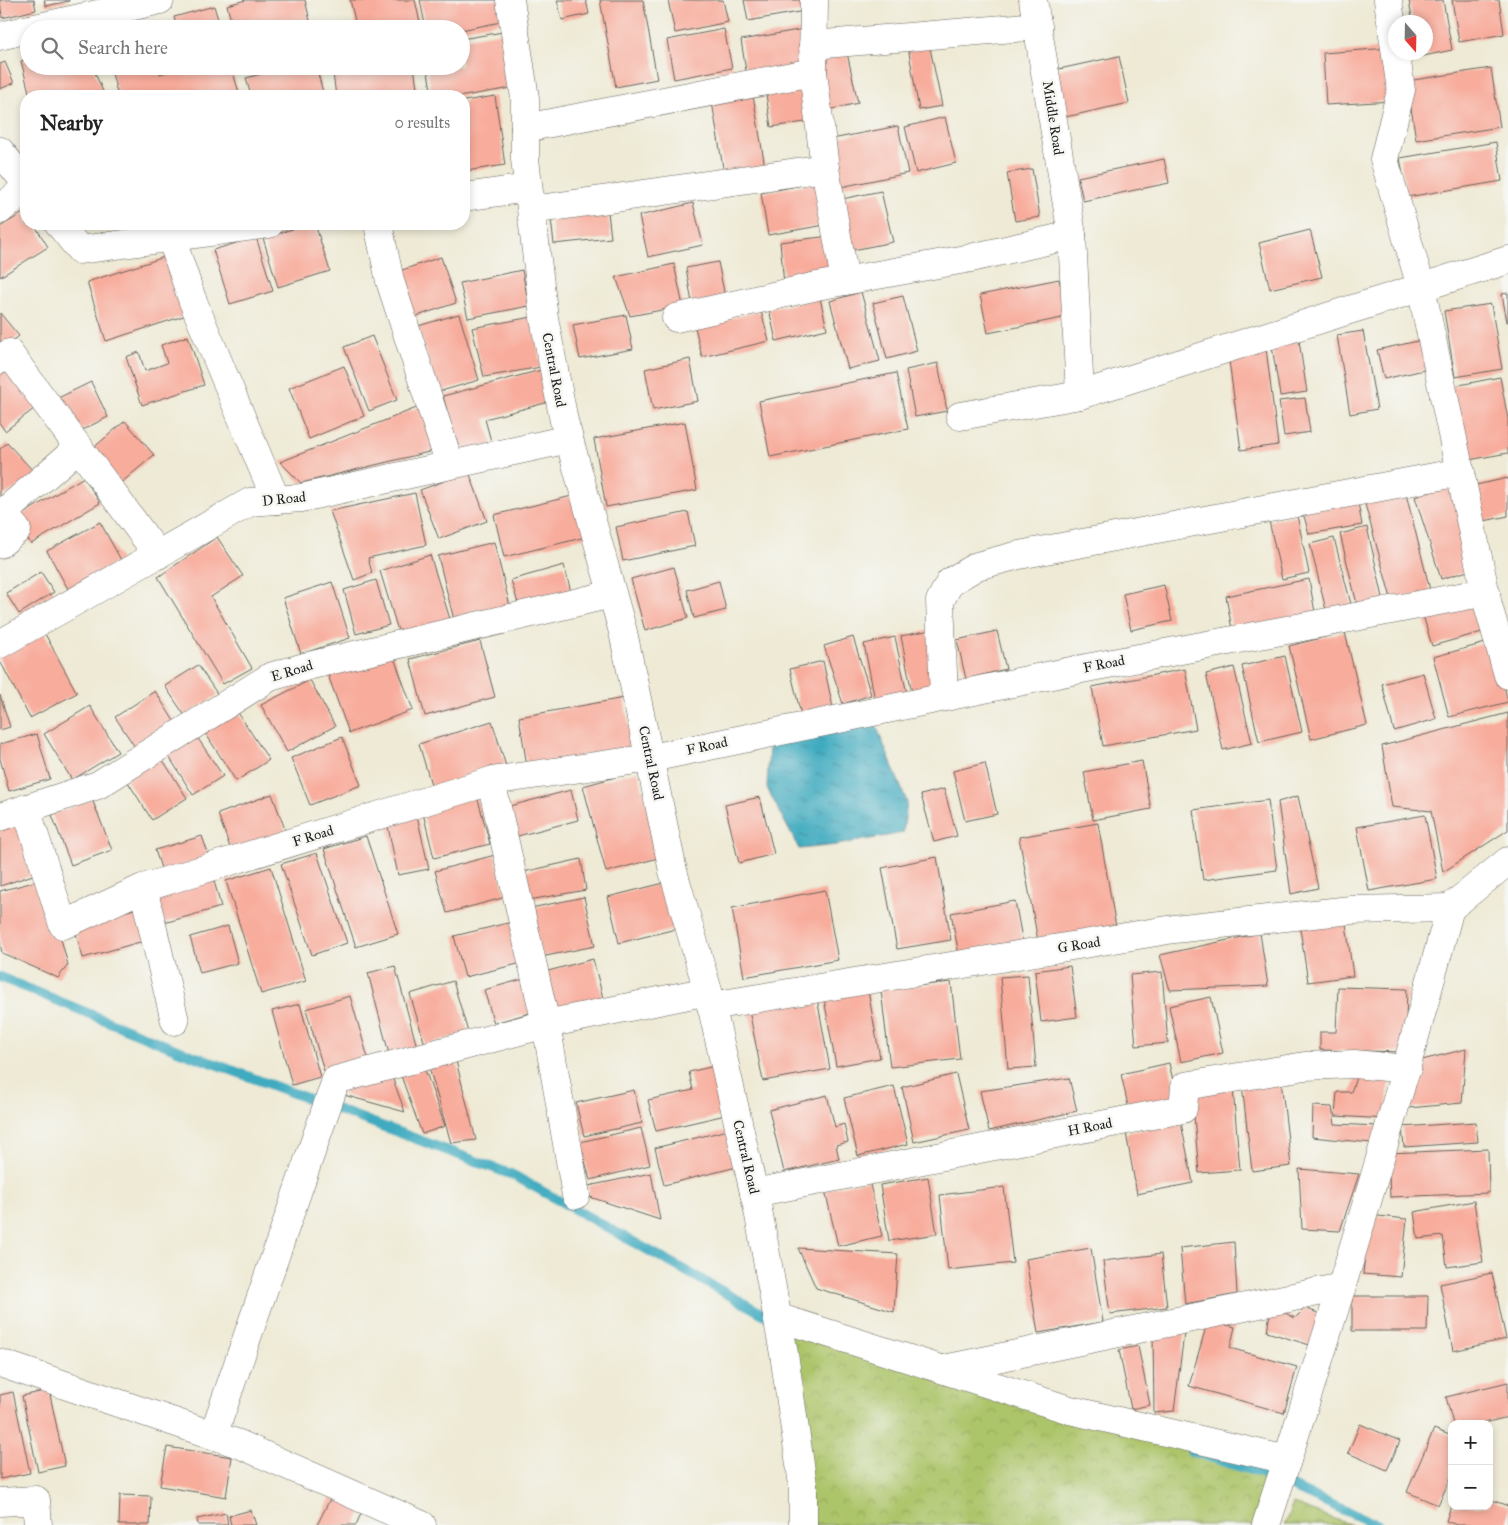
<!DOCTYPE html>
<meta charset="utf-8">
<style>
body{margin:0;font-family:"IM FELL Great Primer",serif;background:#f6f6f6;color:#222}
.controls{position:absolute;right:15px;bottom:15px;display:grid;overflow:hidden;border-radius:10px;box-shadow:0 2px 8px #0003}
.controls button{width:45px;height:45px;display:grid;place-items:center;padding:0;border:0;border-bottom:1px solid #e0e0e0;background:#fff;color:#222;font:25px sans-serif}
.compass{position:absolute;left:1388px;top:15px;width:45px;height:45px;border-radius:50%;background:#fff;box-shadow:0 2px 8px #0003;rotate:160deg}
.list{margin:0;padding:0;list-style:none}
h2{display:flex;justify-content:space-between;align-items:center;height:65px;margin:0;padding:0 20px;font-size:21px}
h2 small{font-size:16px;font-weight:400;color:#767676}
.icon{flex:none;width:28px;height:28px;fill:none;stroke:currentColor;stroke-width:2;stroke-linecap:round;stroke-linejoin:round}
.map{position:relative;flex:none;width:1508px;height:1525px;overflow:hidden}
.search{position:absolute;background:#fff;box-shadow:0 2px 8px #0003;left:20px;top:20px;width:450px;height:55px;display:flex;align-items:center;gap:12px;box-sizing:border-box;padding:0 18px;border-radius:28px;color:#767676;font-size:19px}
.panel{position:absolute;background:#fff;box-shadow:0 2px 8px #0003;left:20px;top:90px;width:450px;height:140px;border-radius:20px}
.map>svg:first-child{display:block}
</style>
<div class="map">
<svg width="1508" height="1525" viewBox="0 0 1508 1525">
<defs>
<pattern id="park-crowns" width="20" height="18" patternUnits="userSpaceOnUse" patternTransform="scale(1.25)"><rect width="20" height="18" fill="#adc56a"/><path d="M2 6a3 3 0 1 1 6 0M12 15a3 3 0 1 1 6 0" fill="none" stroke="#94a95b"/></pattern>
<pattern id="water-ripples" width="26" height="14" patternUnits="userSpaceOnUse" patternTransform="scale(1.25)"><rect width="26" height="14" fill="#40abc0"/><path d="M2 4q2-2 4 0t4 0M15 11q2-2 4 0t4 0" fill="none" stroke="#358a9b"/></pattern>
</defs>
<rect width="100%" height="100%" fill="#f6f6f2"/>
<filter id="ink" filterUnits="userSpaceOnUse"><feTurbulence type="fractalNoise" baseFrequency=".02" numOctaves="2"/><feDisplacementMap in="SourceGraphic" scale="10" xChannelSelector="R" yChannelSelector="G"/><feConvolveMatrix kernelMatrix="1 2 1 2 8 2 1 2 1" color-interpolation-filters="sRGB"/></filter>
<filter id="wash" filterUnits="userSpaceOnUse"><feTurbulence type="fractalNoise" baseFrequency=".0096" numOctaves="4" result="noise"/><feDisplacementMap in="SourceGraphic" scale="20" xChannelSelector="R" yChannelSelector="G"/><feGaussianBlur stdDeviation="1.12" result="paint"/><feColorMatrix in="noise" values="0 0 0 0 0 0 0 0 0 0 0 0 0 0 0 0 0 1.4 0 .05"/><feComposite in="paint" operator="in"/></filter>
<g filter="url(#wash)">
<rect width="100%" height="100%" fill="#eeead5"/>
<g fill="url(#park-crowns)" stroke="#647043">
<path d="M786,1331l490,137 -22,57h-440z"/>
<path d="M1293,1504l59,21h-68z"/>
</g>
<path fill="url(#water-ripples)" stroke="#2e646e" d="M875,723l32,79 -4,31 -66,12 -38,4 -32,-61 2,-46z"/>
<g fill="none" stroke-linecap="round" stroke-linejoin="round">
<g stroke="#40abc0" stroke-width="10">
<path d="M0,977l175,72 338,126 261,145"/>
<path d="M1191,1451l69,22 118,52"/>
</g>
</g>
<g id="blocks">
<g fill="#f8ac9b">
<path d="M0,0h34l2,10 -34,8z"/>
<path d="M44,0h25v1l-23,5z"/>
<path d="M246,0h59l7,29h-79l-6,-24z"/>
<path d="M350,0h65l5,23 -23,6h-40z"/>
<path d="M420,0h82l4,21 -45,9 -35,-1z"/>
<path d="M557,0h29l3,14 -27,6z"/>
<path d="M600,0h43l14,79 -41,8z"/>
<path d="M668,0h55l5,22 -53,11z"/>
<path d="M744,0h64l2,10 -62,11z"/>
<path d="M1443,0l9,50 -33,7v-5h7v-30h-13l-4,-21z"/>
<path d="M1452,0h47l5,34 -45,8z"/>
<path d="M214,6l7,23h-44l-3,-12z"/>
<path d="M724,29l8,39 -58,11 -7,-39z"/>
<path d="M804,29l6,38 -63,10 -6,-37z"/>
<path d="M503,32l9,56 -48,8h-32l-5,-30h34v-27z"/>
<path d="M929,43l13,63 -23,4 -11,-63z"/>
<path d="M846,48l12,55 -30,7 -12,-55z"/>
<path d="M1389,48l4,53 -67,4 -3,-52z"/>
<path d="M1119,56l10,47 -68,15 -11,-47z"/>
<path d="M29,58v8h63l13,30h-75l-9,-35z"/>
<path d="M5,62l9,21 -14,6v-25z"/>
<path d="M110,66h48l2,8 27,-8h44l9,30h-122z"/>
<path d="M292,66h24l8,30h-73l-5,-18z"/>
<path d="M332,66h82l4,30h-82z"/>
<path d="M1491,68l9,59 -84,13 -9,-59z"/>
<path d="M807,81l5,40 -41,6 -6,-39z"/>
<path d="M753,95l12,72 -41,7 -12,-72z"/>
<path d="M495,96l10,69 -39,6 -2,-16v-54z"/>
<path d="M945,117l11,46 -40,10 -11,-46z"/>
<path d="M898,126l10,47 -72,15 -9,-48z"/>
<path d="M1496,142l6,39 -95,16 -7,-39z"/>
<path d="M1164,159l5,24 -86,18 -5,-24z"/>
<path d="M1032,169l8,48 -25,4 -8,-48z"/>
<path d="M818,182l7,43 -57,10 -7,-42z"/>
<path d="M881,191l12,51 -45,9 -11,-51z"/>
<path d="M693,203l10,42 -55,12 -9,-41z"/>
<path d="M26,211v13h8l14,23 -48,30v-50z"/>
<path d="M608,212l3,26 -57,6 -3,-25z"/>
<path d="M309,224h6l15,47 -52,16 -15,-49z"/>
<path d="M1310,230l12,47 -52,12 -11,-46z"/>
<path d="M830,236l6,42 -52,6 -4,-42z"/>
<path d="M256,237l17,54 -43,13 -17,-54z"/>
<path d="M171,255l19,59 -84,27 -19,-59z"/>
<path d="M441,257l15,46 -42,14 -15,-46z"/>
<path d="M718,262l7,35 -33,6 -6,-35z"/>
<path d="M674,264l9,42 -53,10 -14,-39z"/>
<path d="M522,270l7,36 -61,12 -8,-35z"/>
<path d="M1059,279l8,38 -79,16 -8,-38z"/>
<path d="M861,292l19,69 -32,8 -18,-68z"/>
<path d="M1508,293v29h-1l-5,-28z"/>
<path d="M903,296l14,55 -30,8 -14,-56z"/>
<path d="M820,298l7,31 -51,12 -7,-32z"/>
<path d="M1491,304l11,65 -47,8 -11,-66z"/>
<path d="M761,311l8,30 -67,16 -7,-30z"/>
<path d="M0,313l19,23 -19,15z"/>
<path d="M459,314l20,66 -41,12 -20,-66z"/>
<path d="M626,315l7,34 -53,10 -7,-34z"/>
<path d="M532,317l9,50 -57,10 -12,-49z"/>
<path d="M1363,331l14,78 -27,5 -13,-79z"/>
<path d="M188,336l16,49 -62,20 -16,-48 13,-5 6,19 22,-8 -6,-18z"/>
<path d="M372,336l25,64 -28,11 -25,-64z"/>
<path d="M1427,339l6,29 -49,11 -7,-29z"/>
<path d="M1299,341l8,51 -27,4 -8,-50z"/>
<path d="M1266,348l12,97 -37,5 -13,-97z"/>
<path d="M690,359l8,42 -45,9 -8,-41z"/>
<path d="M938,363l9,48 -32,6 -9,-47z"/>
<path d="M0,366l39,39 -34,26 -5,-7z"/>
<path d="M344,366l20,50 -55,23 -20,-51z"/>
<path d="M541,370l8,32 -64,17 7,26 -33,8 -16,-57z"/>
<path d="M896,373l12,56 -138,28 -11,-56z"/>
<path d="M1500,377l8,42v34l-45,8 -14,-74z"/>
<path d="M91,382l17,35 -34,17 -18,-35z"/>
<path d="M1305,398l5,34 -26,4 -5,-35z"/>
<path d="M424,405l17,44 -140,34 -21,-21z"/>
<path d="M125,421l29,34 -33,28 -29,-34z"/>
<path d="M685,422l12,68 -91,17 -12,-68z"/>
<path d="M7,443l30,32 -37,23v-49z"/>
<path d="M469,472l18,49 -48,18 -19,-49z"/>
<path d="M84,477l16,26 -69,41 -15,-26z"/>
<path d="M1508,478v38l-24,5 -8,-36z"/>
<path d="M1452,485l26,83 -37,11 -26,-82z"/>
<path d="M1404,486l27,108 -40,4 -28,-101z"/>
<path d="M415,493l11,52 -58,13 4,15 -18,7 -24,-69z"/>
<path d="M576,495l10,42 -82,20 -10,-42z"/>
<path d="M1357,497l5,28 -53,9 -7,-25z"/>
<path d="M688,512l7,34 -72,15 -7,-34z"/>
<path d="M1297,515l12,58 -27,6 -13,-58z"/>
<path d="M100,522l21,38 -53,29 -21,-38z"/>
<path d="M1367,527l17,75 -26,6 -18,-74z"/>
<path d="M217,537l26,39 -32,21 41,71 -29,16 -65,-107z"/>
<path d="M1334,538l18,70 -25,6 -17,-70z"/>
<path d="M494,542l16,64 -56,14 -16,-64z"/>
<path d="M430,555l20,64 -51,15 -19,-63z"/>
<path d="M564,565l8,31 -52,14 -9,-30z"/>
<path d="M674,567l14,51 -43,13 -14,-52z"/>
<path d="M41,572l13,20 -35,22 -13,-21z"/>
<path d="M1309,579l7,39 -83,17 -7,-39z"/>
<path d="M376,580l13,45 -33,9 -12,-44z"/>
<path d="M719,581l7,29 -32,8 -7,-28z"/>
<path d="M332,582l18,56 -49,16 -18,-56z"/>
<path d="M1164,585l8,36 -41,9 -8,-36z"/>
<path d="M1480,598l9,32 -57,16 -9,-31z"/>
<path d="M946,627l11,56 -45,10 -11,-57z"/>
<path d="M997,631l9,38 -40,10 -9,-39z"/>
<path d="M44,632l33,61 -47,25 -30,-57v-5z"/>
<path d="M1345,632l22,93 -56,14 -22,-93z"/>
<path d="M853,637l18,58 -28,9 -19,-58z"/>
<path d="M895,637l12,57 -32,6 -11,-56z"/>
<path d="M480,641l15,56 -70,19 -15,-57z"/>
<path d="M1493,641l15,61 -59,15 -16,-60z"/>
<path d="M392,652l21,58 -64,23 -21,-58z"/>
<path d="M1285,656l17,76 -43,10 -17,-76z"/>
<path d="M823,661l10,47 -32,7 -11,-46z"/>
<path d="M198,665l20,30 -33,21 -20,-30z"/>
<path d="M1234,667l18,76 -29,7 -17,-76z"/>
<path d="M1185,669l11,60 -93,17 -11,-59z"/>
<path d="M1423,673l13,46 -42,12 -12,-47z"/>
<path d="M310,680l25,46 -48,26 -26,-47z"/>
<path d="M155,691l19,30 -39,26 -20,-30z"/>
<path d="M0,695l10,32 -10,3z"/>
<path d="M624,698l9,49 -106,19 -8,-49z"/>
<path d="M90,706l28,46 -46,28 -28,-46z"/>
<path d="M235,708l34,52 -33,21 -34,-53z"/>
<path d="M1508,713v117l-65,42 -12,-61 -39,-4 -10,-61z"/>
<path d="M492,721l14,45 -74,22 -13,-44z"/>
<path d="M37,734l13,45 -41,12 -9,-32v-15z"/>
<path d="M197,737l26,39 -30,19 -25,-40z"/>
<path d="M342,737l19,48 -51,20 -19,-47z"/>
<path d="M161,757l26,41 -35,22 -26,-41z"/>
<path d="M1142,761l9,48 -58,11 -9,-48z"/>
<path d="M985,763l12,51 -32,7 -12,-50z"/>
<path d="M638,771l24,86 -56,15 -23,-86z"/>
<path d="M944,789l13,47 -23,6 -13,-47z"/>
<path d="M571,790l7,30 -64,17 -8,-30z"/>
<path d="M476,792l14,52 -56,14 -13,-53z"/>
<path d="M272,794l14,38 -54,21 -14,-39z"/>
<path d="M1298,796l20,92 -27,6 -13,-92z"/>
<path d="M760,797l14,57 -35,9 -14,-58z"/>
<path d="M92,799l20,51 -41,15 -19,-50z"/>
<path d="M1268,800l9,70 -74,10 -10,-70z"/>
<path d="M1425,815l12,64 -68,12 -12,-64z"/>
<path d="M417,816l12,53 -31,6 -11,-53z"/>
<path d="M21,820l18,53 -39,13v-59z"/>
<path d="M1098,823l18,104 -78,14 -19,-104z"/>
<path d="M202,836l9,26 -47,15 -9,-27z"/>
<path d="M366,836l32,98 -42,13 -32,-98z"/>
<path d="M317,853l30,90 -35,12 -31,-91z"/>
<path d="M495,855l11,42 -59,16 -12,-42z"/>
<path d="M937,857l14,83 -54,9 -15,-81z"/>
<path d="M581,859l5,31 -63,11 -4,-28z"/>
<path d="M271,867l35,114 -45,13 -35,-113z"/>
<path d="M212,873l9,34 -57,16 -9,-34z"/>
<path d="M45,879l23,86 -10,13 -56,-25 -2,-10v-52z"/>
<path d="M664,883l12,46 -57,14 -11,-46z"/>
<path d="M825,890l13,70 -94,17 -12,-69z"/>
<path d="M584,897l11,49 -54,11 -10,-49z"/>
<path d="M1015,901l9,48 -64,11 -9,-47z"/>
<path d="M138,908l9,32 -64,18 -9,-32z"/>
<path d="M1345,916l8,60 -45,6 -9,-60z"/>
<path d="M512,922l10,41 -57,14 -11,-41z"/>
<path d="M228,926l10,37 -38,10 -10,-36z"/>
<path d="M1260,933l8,53 -98,4 -10,-35z"/>
<path d="M593,959l11,43 -56,14 -11,-42z"/>
<path d="M395,966l22,81 -28,7 -21,-81z"/>
<path d="M1070,966l7,51 -36,5 -6,-51z"/>
<path d="M1162,972l6,71 -32,3 -6,-71z"/>
<path d="M1028,975l8,92 -28,2 -8,-92z"/>
<path d="M527,978l10,33 -43,12 -10,-33z"/>
<path d="M453,981l15,51 -43,13 -15,-51z"/>
<path d="M951,982l9,77 -70,8 -9,-77z"/>
<path d="M867,985l13,73 -44,8 -13,-73z"/>
<path d="M1338,987l69,2 -2,63 -85,-2v-18h16z"/>
<path d="M350,996l18,62 -44,13 -18,-62z"/>
<path d="M1211,997l12,56 -42,9 -12,-56z"/>
<path d="M817,998l13,71 -67,12 -14,-71z"/>
<path d="M300,1004l20,73 -28,8 -20,-74z"/>
<path d="M1466,1049l-4,54 -53,5 9,-47z"/>
<path d="M455,1057l21,83 -25,3 -23,-79z"/>
<path d="M1169,1063l8,35 -48,12 -8,-36z"/>
<path d="M423,1064l22,62 -23,8 -22,-61z"/>
<path d="M719,1065l11,49 -74,17 -8,-31 45,-10 -4,-18z"/>
<path d="M391,1074l14,38 -61,-17 -3,-11z"/>
<path d="M956,1074l13,56 -55,12 -12,-55z"/>
<path d="M1357,1075l32,4 -3,40 -51,-3 2,-24h14z"/>
<path d="M1069,1078l8,33 -88,20 -9,-40z"/>
<path d="M1281,1080l10,86 -39,5 -10,-86z"/>
<path d="M894,1086l14,58 -50,12 -14,-58z"/>
<path d="M1233,1089l7,81 -41,3 -7,-80z"/>
<path d="M634,1090l8,33 -58,13 -8,-33z"/>
<path d="M827,1095l8,32 9,-3 4,18 -12,3 3,14 -55,13 -15,-62z"/>
<path d="M1313,1106l19,1 3,17 43,2 -6,17 -60,-6z"/>
<path d="M1476,1122l2,20 -74,5 -2,-20z"/>
<path d="M1181,1123l12,60 -56,11 -11,-61z"/>
<path d="M641,1128l9,37 -60,15 -10,-38z"/>
<path d="M728,1130l9,37 -73,18 -9,-37z"/>
<path d="M1488,1149l1,44 -99,4 -2,-44z"/>
<path d="M1299,1169l60,5 -19,57 -38,-2z"/>
<path d="M651,1173l9,47 -70,-23 -2,-11z"/>
<path d="M928,1177l9,57 -48,7 -9,-56z"/>
<path d="M869,1180l13,56 -44,10 -13,-56z"/>
<path d="M1004,1187l9,76 -65,7 -8,-75z"/>
<path d="M1474,1201l9,61 -36,5 -4,-31 -25,3 -4,-27z"/>
<path d="M1369,1215l38,4 -6,58 -38,-3z"/>
<path d="M1234,1242l3,52 -52,10 -5,-56z"/>
<path d="M798,1248l100,6 -4,58 -78,-24z"/>
<path d="M1091,1248l12,74 -65,11 -12,-74z"/>
<path d="M1161,1254l6,53 -57,7 -7,-53z"/>
<path d="M1492,1273l14,66 -53,12 -13,-67z"/>
<path d="M1352,1296h76l-1,35h-75z"/>
<path d="M1271,1306l24,12 10,-10 20,8 -12,30 -46,-14z"/>
<path d="M1208,1320l27,7 -5,21 67,19 -13,46 -95,-27z"/>
<path d="M1153,1334h31l-10,77 -20,2z"/>
<path d="M1138,1346l12,59 -19,4 -12,-59z"/>
<path d="M1508,1382v35l-28,7h-27l-7,-27z"/>
<path d="M49,1390l16,76 -27,6 -16,-76z"/>
<path d="M13,1392l17,81 -30,6v-84z"/>
<path d="M1360,1424l40,17 -13,29 -39,-17z"/>
<path d="M1434,1429l18,7v39l-14,30 -31,-13z"/>
<path d="M167,1447l65,10 -6,40 -66,-11z"/>
<path d="M120,1495l31,1 -1,29h-31z"/>
<path d="M331,1497l31,14 -6,14h-39z"/>
<path d="M1489,1499l19,7v19h-51l-11,-4 5,-15h38z"/>
<path d="M251,1510l5,15h-25l-2,-9z"/>
<path d="M226,1513l2,12h-30l-1,-6z"/>
</g>
</g>
</g>
<g filter="url(#ink)">
<use href="#blocks" fill-opacity="0" stroke="#66645d" stroke-width="1"/>
<g fill="none" stroke-linecap="round" stroke-linejoin="round">
<g stroke="#66645d" stroke-width="29">
<g id="minor">
<path d="M510,0l15,98v61l19,159 20,103 59,211 50,239 35,120 50,219 26,144 19,131v40"/>
<path d="M814,0l-1,72 12,96"/>
<path d="M1033,0l39,235"/>
<path d="M1388,0l13,90 -17,69 37,128 67,318 20,70"/>
<path d="M31,29l129,-29"/>
<path d="M0,36l29,-7"/>
<path d="M813,45l225,-19"/>
<path d="M525,128l288,-56"/>
<path d="M0,151l26,32"/>
<path d="M464,197l64,-9"/>
<path d="M0,210l26,-23"/>
<path d="M532,210l293,-42 20,113"/>
<path d="M59,224l21,26 189,-26"/>
<path d="M378,224l12,57 60,184"/>
<path d="M171,237l21,62 84,201"/>
<path d="M676,318l141,-32 154,-28 101,-23 8,160"/>
<path d="M0,360l9,-7 149,202"/>
<path d="M960,416l120,-21 428,-135"/>
<path d="M0,544l17,-14 -14,-17 76,-66"/>
<path d="M0,644l250,-142 51,-4 268,-59"/>
<path d="M944,697l-4,-96 10,-19 27,-16 42,-11 442,-83"/>
<path d="M491,781l55,243 30,171"/>
<path d="M26,808l37,117 80,-37 348,-107 160,-23 425,-88 410,-78"/>
<path d="M0,817l98,-32 172,-108 38,-11 304,-72"/>
<path d="M143,888l32,133"/>
<path d="M1450,908l58,-47"/>
<path d="M711,1006l463,-77 177,-19 99,-2"/>
<path d="M754,1193l429,-84 2,-23 120,-20 49,-2 53,5"/>
<path d="M777,1317l293,93 217,50 -21,65"/>
<path d="M0,1363l239,81 183,81"/>
<path d="M944,1369l398,-82"/>
<path d="M213,1436l123,-356 210,-56 162,-33"/>
<path d="M1287,1460c59,-183 114,-367 163,-552"/>
<path d="M0,1502l36,-2 2,25"/>
</g>
</g>
<use href="#minor" stroke="#fff" stroke-width="28"/>
</g>
</g>
<g text-anchor="middle" dominant-baseline="central" stroke-width="5" stroke-linejoin="round" paint-order="stroke">
<g font-size="14" fill="#1c1c1c" stroke="#f6f6f2">
<text transform="translate(1053 118) rotate(81)">Middle Road</text>
<text transform="translate(554 370) rotate(79)">Central Road</text>
<text transform="translate(284 499) rotate(-6)">D Road</text>
<text transform="translate(1104 664) rotate(-11)">F Road</text>
<text transform="translate(292 671) rotate(-17)">E Road</text>
<text transform="translate(707 746) rotate(-12)">F Road</text>
<text transform="translate(651 763) rotate(78)">Central Road</text>
<text transform="translate(313 836) rotate(-17)">F Road</text>
<text transform="translate(1079 945) rotate(-9)">G Road</text>
<text transform="translate(1090 1127) rotate(-11)">H Road</text>
<text transform="translate(746 1157) rotate(77)">Central Road</text>
</g>
</g>
</svg>
<div class="controls">
<button>+</button>
<button>−</button>
</div>
<svg class="compass" viewBox="-18 -18 36 36"><path d="M0-13l5 13h-10z" fill="#e53935"/><path d="M0 13l5-13h-10z" fill="#767676"/></svg>
<div class="search"><svg class="icon" aria-label="search" viewBox="0 0 24 24"><circle cx="10" cy="10" r="6"/><path d="M15 15l6 6"/></svg>Search here</div>
<section class="panel">
<h2>Nearby<small>0 results</small></h2>
<ul class="list">
</ul>
</section>
</div>
